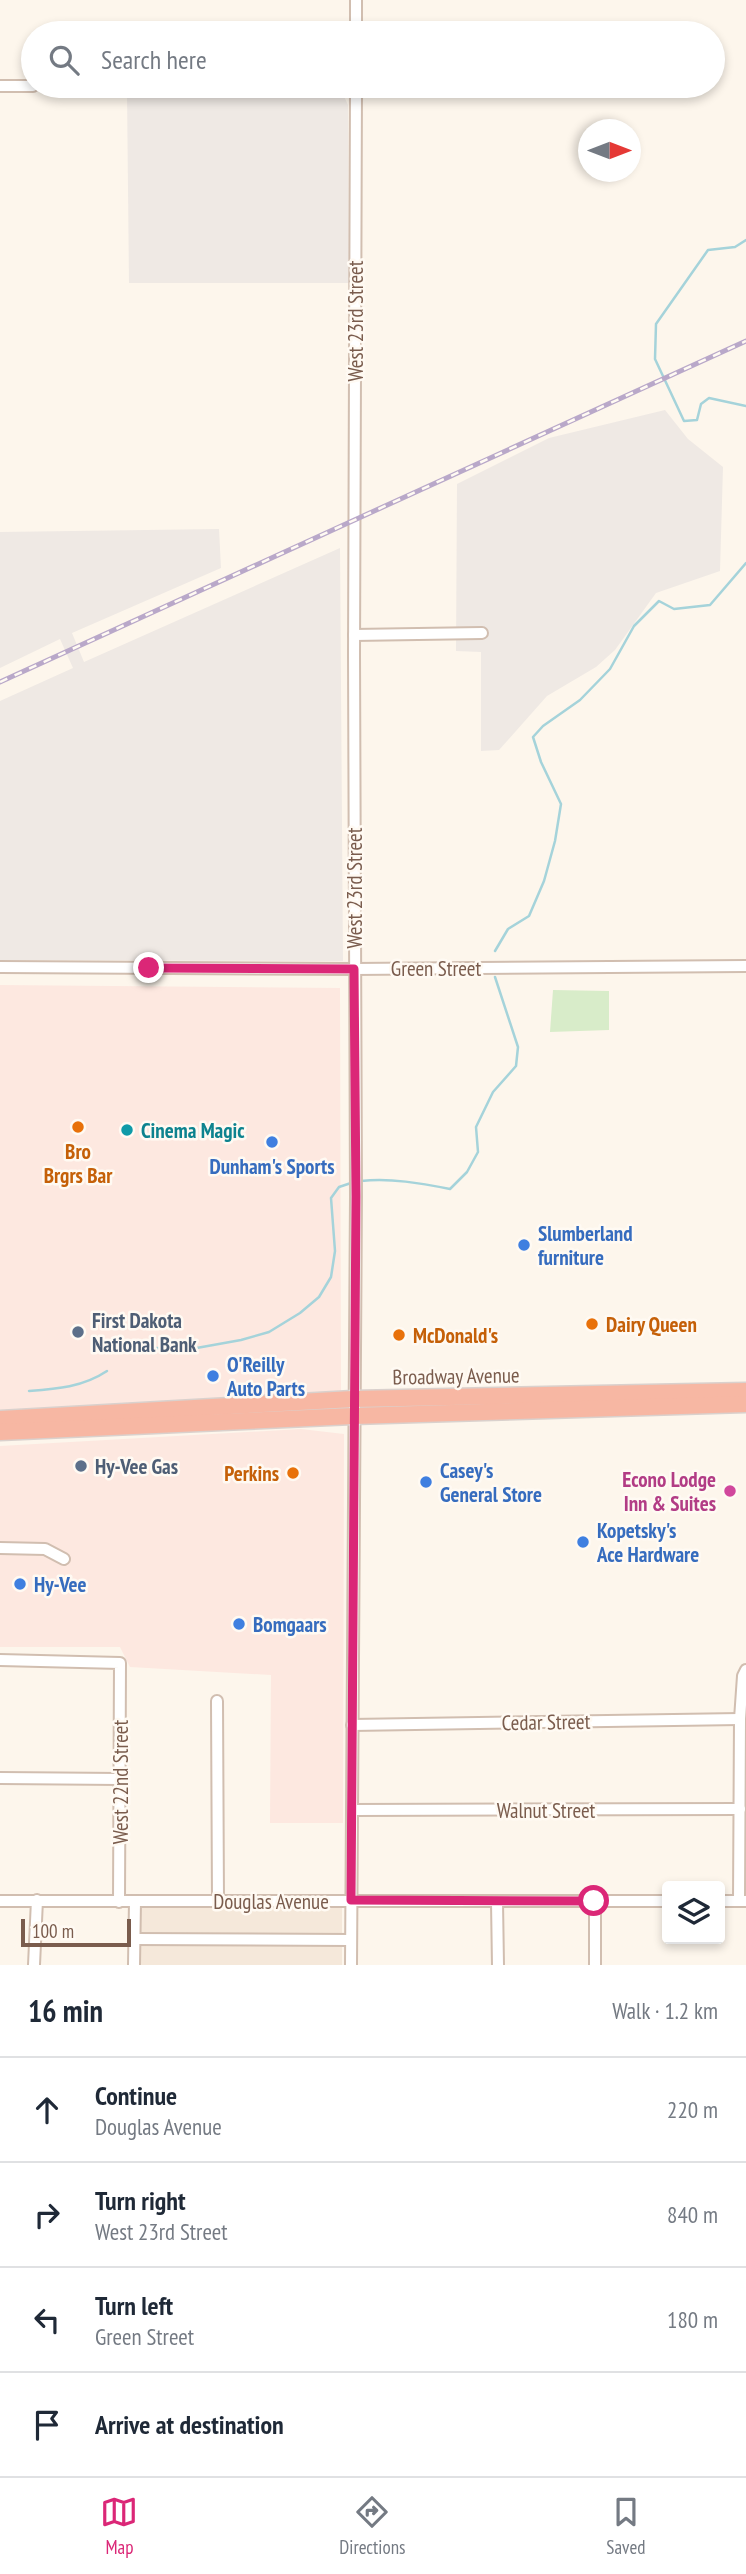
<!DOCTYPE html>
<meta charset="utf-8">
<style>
body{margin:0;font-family:"PT Sans Narrow",sans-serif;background:#f6f6f7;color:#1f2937}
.controls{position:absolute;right:21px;bottom:21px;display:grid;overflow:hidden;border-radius:7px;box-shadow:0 4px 10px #0003}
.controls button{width:63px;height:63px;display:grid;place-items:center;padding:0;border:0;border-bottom:2px solid #e0e1e3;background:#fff;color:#1f2937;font:35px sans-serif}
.compass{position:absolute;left:578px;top:119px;width:63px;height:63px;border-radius:50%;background:#fff;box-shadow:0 4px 10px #0003;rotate:90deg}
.scale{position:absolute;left:21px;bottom:18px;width:110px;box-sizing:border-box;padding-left:7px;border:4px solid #7a5c4d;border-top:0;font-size:19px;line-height:24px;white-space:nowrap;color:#7a5c4d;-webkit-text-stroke:5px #fffaf3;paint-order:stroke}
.stop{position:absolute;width:21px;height:21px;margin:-16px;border:5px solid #db2777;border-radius:50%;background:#fff}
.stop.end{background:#db2777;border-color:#fff;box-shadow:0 2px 7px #0008}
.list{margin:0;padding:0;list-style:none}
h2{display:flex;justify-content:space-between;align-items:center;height:91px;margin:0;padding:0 28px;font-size:30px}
h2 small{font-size:23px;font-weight:400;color:#747a83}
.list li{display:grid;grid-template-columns:46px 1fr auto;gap:21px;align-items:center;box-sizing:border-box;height:105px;padding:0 28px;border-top:2px solid #e0e1e3}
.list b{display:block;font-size:26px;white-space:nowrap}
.list p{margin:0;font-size:23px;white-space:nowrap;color:#747a83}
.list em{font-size:23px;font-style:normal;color:#747a83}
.icon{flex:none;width:38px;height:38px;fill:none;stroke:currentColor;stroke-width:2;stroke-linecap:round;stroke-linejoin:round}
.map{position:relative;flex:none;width:746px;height:1965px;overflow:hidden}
.search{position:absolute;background:#fff;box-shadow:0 4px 10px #0003;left:21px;right:21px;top:21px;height:77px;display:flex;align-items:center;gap:18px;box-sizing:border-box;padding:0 24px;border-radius:38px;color:#747a83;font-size:26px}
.sheet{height:511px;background:#fff}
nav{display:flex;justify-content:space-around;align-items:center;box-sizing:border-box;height:98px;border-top:2px solid #e0e1e3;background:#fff;font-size:19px;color:#747a83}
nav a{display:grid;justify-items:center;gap:4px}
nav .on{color:#db2777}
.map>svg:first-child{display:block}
</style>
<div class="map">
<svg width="746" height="1965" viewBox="0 0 746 1965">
<rect width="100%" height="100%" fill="#fdf6ec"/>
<path fill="#f5e8da" d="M131,1908h211v57h-212z"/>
<g fill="#fde8e0">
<path d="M0,985l340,3 1,405 -341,18z"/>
<path d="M301,1429l43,5 -1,389h-73l1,-148 -141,-8 -10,-20h-120v-201z"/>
</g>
<g fill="#efe9e4">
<path d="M127,93l216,1 5,11 1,178h-220z"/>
<path d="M665,410l23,29 35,28 -3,104 -64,22 -41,57 -19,17 -49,29 -48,54 -18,1v-99l-25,-1 1,-167 92,-46z"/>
<path d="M219,529l2,39 -149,65 12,29 256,-114 3,413 -343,-1v-259l73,-33 -13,-29 -60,29v-136z"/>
</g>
<path fill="#d8ecc9" d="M553,990l56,1v39l-59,2z"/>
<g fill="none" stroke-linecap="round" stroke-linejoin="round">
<g stroke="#a5d3da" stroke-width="2.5">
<path d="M746,240l-11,7 -27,3 -52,74 -1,35 29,62 13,-1 4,-16 8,-6 37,8"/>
<path d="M495,951l13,-22 21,-13 15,-35 11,-40 6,-37 -20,-42 -8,-25 10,-11 37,-26 30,-31 24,-43 25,-25 15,8 36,-4 36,-42"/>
<path d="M361,1181c30,-3 59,2 89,8l17,-17 11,-20 -2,-25 17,-35 23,-26 2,-19 -23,-70"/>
<path d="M140,1351l17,-3 34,1 50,-9 28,-8 31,-19 19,-16 12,-20 4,-26 -4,-53 8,-11 15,-5"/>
<path d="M29,1391c28,-2 54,-4 78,-20"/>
</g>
<g stroke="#d1beb0" stroke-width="14">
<g id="minor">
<path d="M356,33v-33"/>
<path d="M0,86h33"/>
<path d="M354,635l128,-2"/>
<path d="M0,967l354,2 392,-3"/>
<path d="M0,1548l45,1 19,10"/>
<path d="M0,1660l120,3 -1,239"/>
<path d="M217,1701l1,200"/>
<path d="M352,1725l388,-6"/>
<path d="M0,1778l120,1"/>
<path d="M352,1810l388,-1"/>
<path d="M739,1900l1,-181 3,-43 3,-6"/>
<path d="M0,1901h667"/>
<path d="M595,1901v64"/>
<path d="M720,1901h25"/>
<path d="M497,1902l1,63"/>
<path d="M134,1939l217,1"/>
<path d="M34,1965l3,-65"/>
<path d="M134,1965l1,-64"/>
<path d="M351,1965l5,-769 -2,-542 2,-568"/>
</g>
</g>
<g stroke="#dad1cd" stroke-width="19">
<g id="highway">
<path d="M0,1419l353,-20 393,-8"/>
<path d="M0,1432l353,-16 393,-12"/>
</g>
</g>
<use href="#minor" stroke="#fff" stroke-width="10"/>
<use href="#highway" stroke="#f7b7a3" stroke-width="16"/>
<g stroke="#b9a8c9" stroke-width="5">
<path id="rail" d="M0,682l746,-341"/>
</g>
<use href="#rail" stroke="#fffaf3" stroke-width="2.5" stroke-dasharray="8" stroke-linecap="butt"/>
</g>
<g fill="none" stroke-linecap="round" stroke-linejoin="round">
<path stroke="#db2777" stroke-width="9" d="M149,968l205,1 2,227 -5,704 243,1"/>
</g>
<g fill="#e8710a" stroke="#fffaf3" stroke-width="2.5">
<circle cx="78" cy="1127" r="7"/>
<circle cx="592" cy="1324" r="7"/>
<circle cx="399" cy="1335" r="7"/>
<circle cx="293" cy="1473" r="7"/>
</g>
<circle fill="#0f9aa8" stroke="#fffaf3" stroke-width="2.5" cx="127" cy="1130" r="7"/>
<g fill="#3f7fe0" stroke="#fffaf3" stroke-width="2.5">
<circle cx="272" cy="1142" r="7"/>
<circle cx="524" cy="1245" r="7"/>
<circle cx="213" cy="1376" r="7"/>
<circle cx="426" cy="1482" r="7"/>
<circle cx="583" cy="1542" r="7"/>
<circle cx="20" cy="1584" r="7"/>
<circle cx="239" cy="1624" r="7"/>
</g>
<g fill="#5c6f8a" stroke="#fffaf3" stroke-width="2.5">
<circle cx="78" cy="1332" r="7"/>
<circle cx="81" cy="1466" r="7"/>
</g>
<circle fill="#d1479c" stroke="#fffaf3" stroke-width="2.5" cx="730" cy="1491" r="7"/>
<g text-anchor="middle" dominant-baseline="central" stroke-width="5" stroke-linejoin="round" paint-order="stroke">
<g font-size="21" fill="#7a5c4d" stroke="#fffaf3">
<text transform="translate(355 321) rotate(-90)">West 23rd Street</text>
<text transform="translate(354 888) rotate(-90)">West 23rd Street</text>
<text x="436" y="968">Green Street</text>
<text transform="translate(456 1376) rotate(-1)">Broadway Avenue</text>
<text transform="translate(546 1722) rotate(-1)">Cedar Street</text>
<text transform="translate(120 1782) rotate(-90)">West 22nd Street</text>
<text x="546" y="1810">Walnut Street</text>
<text x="271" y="1901">Douglas Avenue</text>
</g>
<g font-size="21" font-weight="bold" fill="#0d838f" stroke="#fffaf3" text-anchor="start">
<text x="141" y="1130">Cinema Magic</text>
</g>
<g font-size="21" font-weight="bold" fill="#c56008" stroke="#fffaf3" text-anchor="start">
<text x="78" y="1151" text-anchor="middle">Bro<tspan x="78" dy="24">Brgrs Bar</tspan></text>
<text x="606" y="1324">Dairy Queen</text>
<text x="413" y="1335">McDonald's</text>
<text x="279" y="1473" text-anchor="end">Perkins</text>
</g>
<g font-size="21" font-weight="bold" fill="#366cbe" stroke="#fffaf3" text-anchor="start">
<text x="272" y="1166" text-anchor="middle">Dunham's Sports</text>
<text x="538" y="1233">Slumberland<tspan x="538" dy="24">furniture</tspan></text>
<text x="227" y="1364">O'Reilly<tspan x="227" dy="24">Auto Parts</tspan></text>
<text x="440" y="1470">Casey's<tspan x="440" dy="24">General Store</tspan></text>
<text x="597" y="1530">Kopetsky's<tspan x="597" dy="24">Ace Hardware</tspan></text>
<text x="34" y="1584">Hy-Vee</text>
<text x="253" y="1624">Bomgaars</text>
</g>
<g font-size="21" font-weight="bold" fill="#4e5e75" stroke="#fffaf3" text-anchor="start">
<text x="92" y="1320">First Dakota<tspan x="92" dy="24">National Bank</tspan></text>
<text x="95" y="1466">Hy-Vee Gas</text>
</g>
<g font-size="21" font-weight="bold" fill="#b23c85" stroke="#fffaf3" text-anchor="end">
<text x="716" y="1479">Econo Lodge<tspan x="716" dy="24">Inn &amp; Suites</tspan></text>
</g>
</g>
</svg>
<div class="controls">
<button><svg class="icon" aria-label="layers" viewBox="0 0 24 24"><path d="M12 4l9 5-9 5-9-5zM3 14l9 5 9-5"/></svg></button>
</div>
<svg class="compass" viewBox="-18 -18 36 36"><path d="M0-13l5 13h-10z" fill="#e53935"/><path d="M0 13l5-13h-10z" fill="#747a83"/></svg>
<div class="scale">100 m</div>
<div class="stop" style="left:594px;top:1901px"></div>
<div class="stop end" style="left:149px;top:968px"></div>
<div class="search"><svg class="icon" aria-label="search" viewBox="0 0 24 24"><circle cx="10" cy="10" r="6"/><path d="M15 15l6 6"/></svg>Search here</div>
</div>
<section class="sheet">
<h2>16 min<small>Walk · 1.2 km</small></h2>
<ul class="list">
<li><svg class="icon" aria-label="ahead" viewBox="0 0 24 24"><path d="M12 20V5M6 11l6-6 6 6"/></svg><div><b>Continue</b><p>Douglas Avenue</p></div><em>220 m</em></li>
<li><svg class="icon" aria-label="right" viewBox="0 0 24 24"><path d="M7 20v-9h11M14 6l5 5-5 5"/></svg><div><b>Turn right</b><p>West 23rd Street</p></div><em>840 m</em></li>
<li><svg class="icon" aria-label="left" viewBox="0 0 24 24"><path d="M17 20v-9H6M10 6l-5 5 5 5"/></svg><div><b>Turn left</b><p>Green Street</p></div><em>180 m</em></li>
<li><svg class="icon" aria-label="arrive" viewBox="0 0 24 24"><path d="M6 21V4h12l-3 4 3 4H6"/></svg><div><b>Arrive at destination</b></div></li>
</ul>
</section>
<nav>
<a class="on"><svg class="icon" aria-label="map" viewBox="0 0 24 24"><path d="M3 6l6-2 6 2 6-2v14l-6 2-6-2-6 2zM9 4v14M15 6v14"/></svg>Map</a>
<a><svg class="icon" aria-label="directions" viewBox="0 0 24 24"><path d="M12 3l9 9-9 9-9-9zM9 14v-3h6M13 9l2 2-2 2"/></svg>Directions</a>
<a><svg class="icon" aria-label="saved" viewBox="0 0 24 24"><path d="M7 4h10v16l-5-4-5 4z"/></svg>Saved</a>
</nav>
